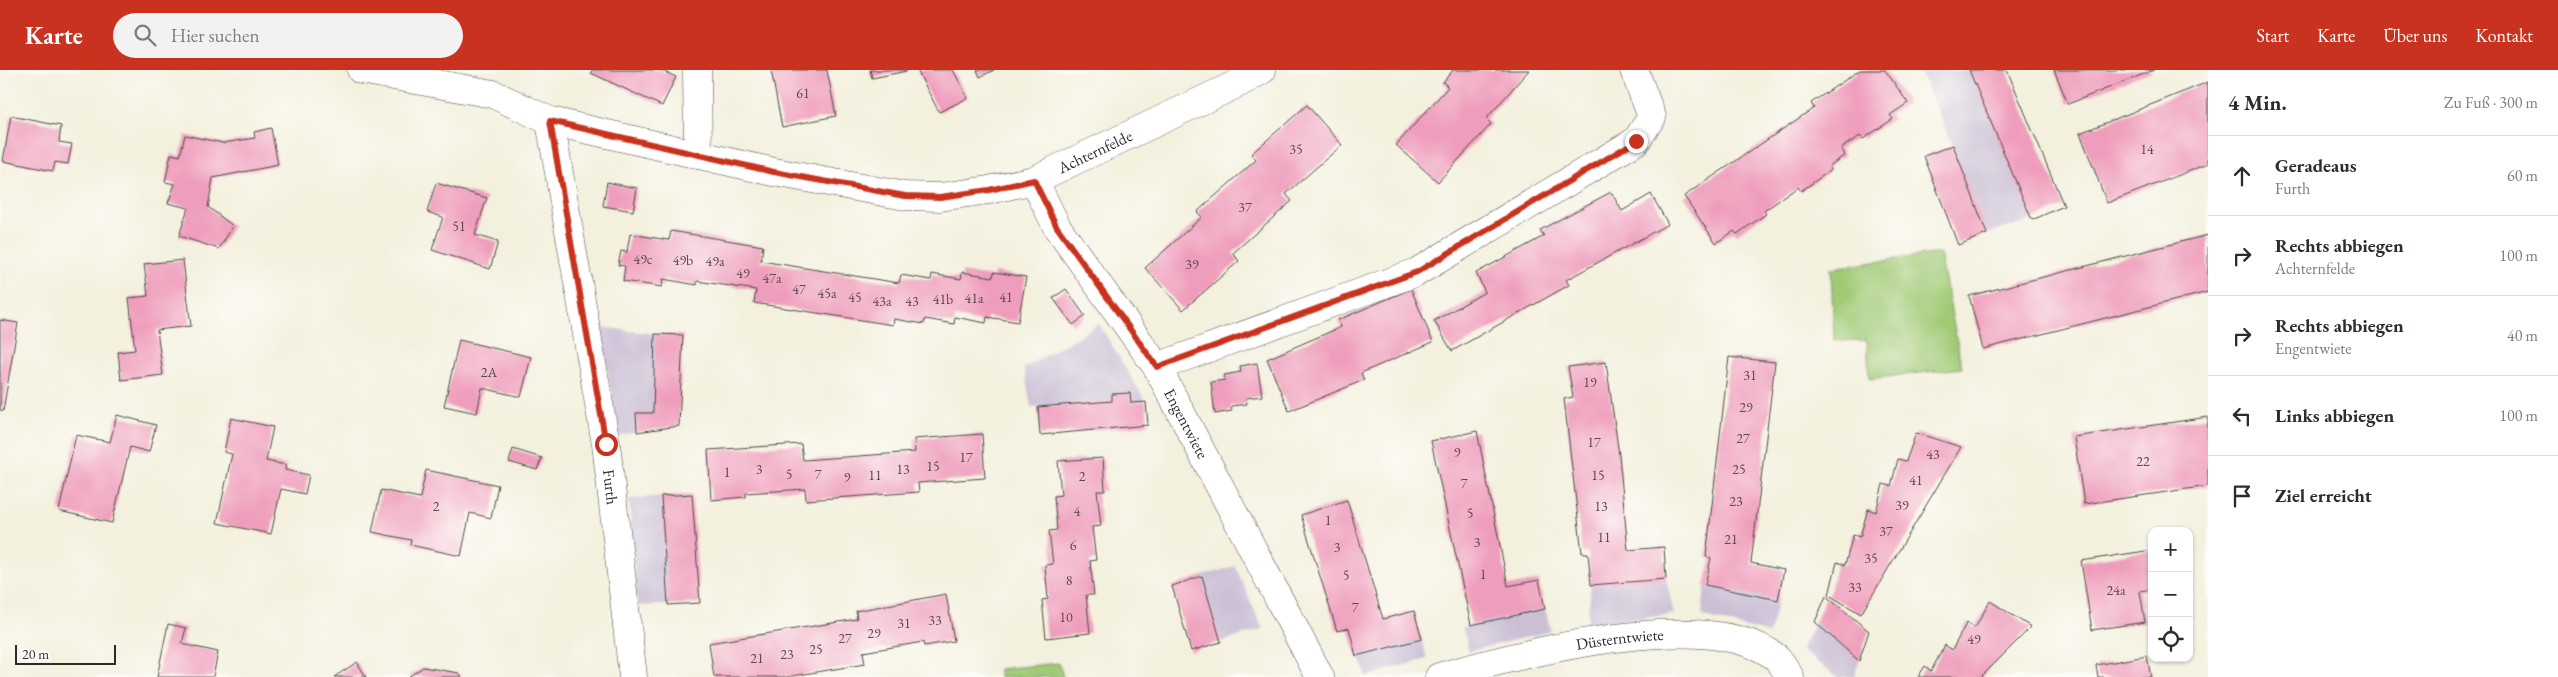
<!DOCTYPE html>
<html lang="de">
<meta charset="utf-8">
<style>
body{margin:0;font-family:"EB Garamond",serif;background:#f2f2f3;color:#2b2b33}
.controls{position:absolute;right:15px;bottom:15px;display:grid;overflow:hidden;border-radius:10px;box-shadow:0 1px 4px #0004}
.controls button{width:45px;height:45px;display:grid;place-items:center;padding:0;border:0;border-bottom:1px solid #e1e1e2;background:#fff;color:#2b2b33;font:25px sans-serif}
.scale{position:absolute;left:15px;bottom:12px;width:101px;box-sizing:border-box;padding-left:5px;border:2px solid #2b2b2b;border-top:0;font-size:14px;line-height:18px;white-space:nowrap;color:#2b2b2b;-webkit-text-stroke:4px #fdfcf7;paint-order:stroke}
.stop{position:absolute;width:15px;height:15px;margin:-11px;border:4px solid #c8321e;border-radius:50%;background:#fff}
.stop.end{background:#c8321e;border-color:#fff;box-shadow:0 1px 5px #0008}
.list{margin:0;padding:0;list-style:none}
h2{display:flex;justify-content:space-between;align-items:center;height:65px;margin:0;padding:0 20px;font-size:21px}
h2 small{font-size:16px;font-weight:400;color:#7c7c81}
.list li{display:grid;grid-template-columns:32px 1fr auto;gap:15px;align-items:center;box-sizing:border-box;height:80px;padding:0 20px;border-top:1px solid #e1e1e2}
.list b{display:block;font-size:19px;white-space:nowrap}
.list p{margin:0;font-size:16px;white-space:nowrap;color:#7c7c81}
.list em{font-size:16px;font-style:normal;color:#7c7c81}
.icon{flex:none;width:28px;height:28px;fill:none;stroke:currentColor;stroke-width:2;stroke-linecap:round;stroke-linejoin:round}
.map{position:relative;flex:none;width:2208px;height:607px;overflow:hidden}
header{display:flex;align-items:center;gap:30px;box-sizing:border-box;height:70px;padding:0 25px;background:#c8321e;color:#fff}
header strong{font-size:24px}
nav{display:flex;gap:28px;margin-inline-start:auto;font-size:18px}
.search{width:350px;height:45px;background:#f2f2f3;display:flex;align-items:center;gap:12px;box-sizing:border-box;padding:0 18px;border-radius:28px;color:#7c7c81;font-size:19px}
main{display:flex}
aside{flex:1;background:#fff}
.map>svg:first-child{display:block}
</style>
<header>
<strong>Karte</strong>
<div class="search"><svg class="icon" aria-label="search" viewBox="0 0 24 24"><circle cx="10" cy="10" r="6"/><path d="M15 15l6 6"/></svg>Hier suchen</div>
<nav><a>Start</a><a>Karte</a><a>Über uns</a><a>Kontakt</a></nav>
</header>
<main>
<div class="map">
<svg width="2208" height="607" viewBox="0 0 2208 607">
<rect width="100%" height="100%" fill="#fdfcf7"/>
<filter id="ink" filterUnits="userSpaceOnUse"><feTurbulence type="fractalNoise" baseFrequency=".02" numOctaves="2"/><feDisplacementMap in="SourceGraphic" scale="10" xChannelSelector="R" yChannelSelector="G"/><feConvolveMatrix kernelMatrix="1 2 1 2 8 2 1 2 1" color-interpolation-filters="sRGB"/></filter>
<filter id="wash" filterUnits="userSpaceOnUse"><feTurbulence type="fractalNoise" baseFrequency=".0096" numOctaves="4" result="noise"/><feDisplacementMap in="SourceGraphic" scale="20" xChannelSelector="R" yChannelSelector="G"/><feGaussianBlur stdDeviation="1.12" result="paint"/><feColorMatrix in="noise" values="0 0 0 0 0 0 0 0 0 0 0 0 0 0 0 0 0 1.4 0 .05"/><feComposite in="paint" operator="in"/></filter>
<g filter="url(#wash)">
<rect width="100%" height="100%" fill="#f3f0dd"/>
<g fill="#cbbfd5">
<path d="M1919,0h50l63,150 -45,14 -34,-89z"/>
<path d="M1099,254l47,78 -15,1 -2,-10 -17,1v7l-81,6 -7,-39z"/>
<path d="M601,257l54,7 -2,79h-17l1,19 -19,4z"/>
<path d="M661,426l7,109 -31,1 -8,-107z"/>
<path d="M1235,496l28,63 -42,13 -19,-66z"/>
<path d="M1666,509l8,35 -87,10 4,-39z"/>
<path d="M1705,515l73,15 -9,34 -67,-18z"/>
<path d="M1545,539l6,22 -82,20 -7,-24z"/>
<path d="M1815,552l44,39 -5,16h-16l-37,-27z"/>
<path d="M1422,569l5,20 -61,17 -7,-21z"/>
</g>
<g fill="#a0ca76" stroke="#667a50">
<path d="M1940,183l22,115 -93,11 -2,-39 -33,1 -3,-73z"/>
<path d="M1059,593l4,14h-64v-8z"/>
</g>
<g id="blocks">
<g fill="#ef9dbc">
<path d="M592,0h68l16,7 -14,29 -71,-33z"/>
<path d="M771,0h56l9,46 -54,11z"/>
<path d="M870,0h37v1l-35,7z"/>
<path d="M917,0h36l15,28 -29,14z"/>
<path d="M977,0h17l-14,7z"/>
<path d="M1453,0h76l-43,49 5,5 -53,58 -42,-37 52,-58 -5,-5z"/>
<path d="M1860,0h25l23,33 -18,12 3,4 -30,20 -3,-3 -19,12 4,7 -16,11 2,4 -30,21 -3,-4 -34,24 2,3 -29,20 -3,-3 -18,12 -32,-47 130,-88 -3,-5z"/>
<path d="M1969,0h38l57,136 -32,14z"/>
<path d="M2054,0h100l-86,34z"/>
<path d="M2208,12v82l-101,39 -27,-70z"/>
<path d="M1307,35l35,40 -56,49 6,7 -59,52 6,8 -56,49 -38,-42 57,-51 -5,-5 59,-52 -5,-6z"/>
<path d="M11,46l50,10 -2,16 13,2 -4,20 -13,-2 -2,9 -50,-10z"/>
<path d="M271,58l7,37 -65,13 -5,29 25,19 -14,23 -40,-13 9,-28 -20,-5 7,-19 -10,-2 6,-28 9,2 5,-21 38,8 32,-5 -1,-6z"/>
<path d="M1953,75l34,89 -29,11 -34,-89z"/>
<path d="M607,112l30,6 -4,23 -30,-5z"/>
<path d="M436,113l51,15 -12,37 23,7 -8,27 -58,-19 11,-33 -16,-5z"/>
<path d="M1611,122l11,19 29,-17 17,30 -102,56 3,5 -117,66 -18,-30 51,-29 -9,-19 68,-37 -4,-6z"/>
<path d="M671,161l92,15 -2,15 138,22 2,-8 30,5 1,-6 29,5 1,-7 31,5 1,-5 32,5 -8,45 -31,-5 -1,6 -31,-6 -1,7 -29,-5 -1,5 -30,-5 -1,6 -139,-22 2,-13 -59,-9v4l-34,-6 -1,8 -39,-6 2,-15 -7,-1 3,-14 6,1 3,-18 39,6z"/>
<path d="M2208,165v57l-225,57 -14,-53z"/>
<path d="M183,190l8,66 -34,4 6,45 -42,5 -3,-28 17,-2 -6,-52 19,-2 -4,-32z"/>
<path d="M1066,219l19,27 -12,9 -20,-27z"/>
<path d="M1411,219l22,53 -72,31 3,7 -75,31 -22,-52 74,-32 -3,-7z"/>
<path d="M0,250l18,3 -15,88 -3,-1z"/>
<path d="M655,264l28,1 -4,91 -42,6 -1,-19h17z"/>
<path d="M459,270l72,17 -10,40 -39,-9 -5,25 -33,-7z"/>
<path d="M1729,287l46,5 -24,201 33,7 -6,30 -73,-15 6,-27 -5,-1z"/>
<path d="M1606,292l13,93 9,95 36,-3 2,32 -75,6 -3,-32h-6l-18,-154 9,-2 -5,-30z"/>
<path d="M1257,293l5,33 -16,2 1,6 -16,2 1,5 -17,3 -4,-32 14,-2 -1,-5 17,-3 -1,-6z"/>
<path d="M1130,323l1,10 15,-1 2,23 -108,10 -2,-28 74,-6v-7z"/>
<path d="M117,345l39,10 -7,27 -19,-5 -18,76 -53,-12 17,-76 34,7z"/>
<path d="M2208,347v69l-124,18 -10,-67z"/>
<path d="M231,348l42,9 -7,34 20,4 -1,5 24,5 -4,19 -24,-5 -10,45 -54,-11 15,-69 -8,-2z"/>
<path d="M1477,361l31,155 31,-6 6,29 -74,16 -40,-184z"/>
<path d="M1916,363l45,14 -100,167 -32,-19 8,-33 8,3 8,-30 7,2 8,-28 8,3 7,-28 8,2 7,-27 8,2z"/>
<path d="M982,364l3,44 -67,5 1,9 -113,8 -1,-11 -59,4v4l-35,3 -3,-50 93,-6 2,16 112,-8 -1,-13z"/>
<path d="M513,379l29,9 -5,12 -28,-8z"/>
<path d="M1103,388l2,33h-8l4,35 -9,1 4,33 -6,1 4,34h-8l4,38 -44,5 -4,-38 6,-1 -3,-34 8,-1 -4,-33 8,-1 -3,-34 7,-1 -3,-34z"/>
<path d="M426,400l72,15 -7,33 -21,-5 -9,43 -51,-11 1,-5 -39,-8 9,-42 39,8z"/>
<path d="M692,424l8,109 -32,2 -7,-109z"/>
<path d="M1347,430l36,119 31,-8 8,28 -66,17 -7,-28 -12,3 -36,-116z"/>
<path d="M2152,480v39l-12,2 5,31 -53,8 -11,-69z"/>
<path d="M1202,506l19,66 -30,9 -19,-65z"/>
<path d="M946,524l8,47 -30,5 -1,-4 -60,10 2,12 -79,13h-72l-5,-34 148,-24 -1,-8z"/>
<path d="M1826,526l43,35 -10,30 -44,-39z"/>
<path d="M1990,531l41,26 -50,50h-63l7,-11 6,5 14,-26 7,5 15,-28 8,6z"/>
<path d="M168,554l18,4 -4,16 36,8 -5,25h-56z"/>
<path d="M2147,586l4,21h-53l-2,-12z"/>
<path d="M357,592l9,15h-32z"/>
<path d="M423,597l36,6 3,4h-54z"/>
</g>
</g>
</g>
<g filter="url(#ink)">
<use href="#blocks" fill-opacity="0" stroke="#494946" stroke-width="1"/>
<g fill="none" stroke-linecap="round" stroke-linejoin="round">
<g stroke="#494946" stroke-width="29">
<g id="minor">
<path id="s1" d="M361,0l132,24 57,27 224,51 131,24 35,1 49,-7 45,-10 207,-98 21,-12"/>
<path d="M697,0l1,85"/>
<path id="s2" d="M550,51l56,323 27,233"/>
<path id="s3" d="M1034,110l23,47 100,140 163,310"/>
<path d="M1157,297l260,-95 219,-131 16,-24 -18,-47"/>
<path id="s4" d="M1439,607c78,-22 268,-74 338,-19 5,5 9,13 13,19"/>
</g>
</g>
<use href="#minor" stroke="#fff" stroke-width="28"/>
</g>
</g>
<g fill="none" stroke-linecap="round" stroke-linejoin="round" filter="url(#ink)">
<path stroke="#c8321e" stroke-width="6" d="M606,374l-56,-323 224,51 131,24 35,1 49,-7 45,-10 23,47 100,140 260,-95 219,-131"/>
</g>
<g text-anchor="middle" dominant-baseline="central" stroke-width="4" stroke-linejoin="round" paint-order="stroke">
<g font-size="14" fill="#5c484f">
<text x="803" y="23">61</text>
<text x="1296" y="79">35</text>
<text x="2147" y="79">14</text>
<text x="1245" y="137">37</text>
<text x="459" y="156">51</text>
<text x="643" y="189">49c</text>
<text x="683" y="190">49b</text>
<text x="715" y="191">49a</text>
<text x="1192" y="194">39</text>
<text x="743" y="203">49</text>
<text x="772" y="208">47a</text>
<text x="799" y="219">47</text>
<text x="827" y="223">45a</text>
<text x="855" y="227">45</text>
<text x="1006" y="227">41</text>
<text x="974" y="228">41a</text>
<text x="943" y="229">41b</text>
<text x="882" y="231">43a</text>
<text x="912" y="231">43</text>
<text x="489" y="302">2A</text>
<text x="1750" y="305">31</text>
<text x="1590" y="312">19</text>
<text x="1746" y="337">29</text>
<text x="1743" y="368">27</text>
<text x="1594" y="372">17</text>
<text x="1457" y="382">9</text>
<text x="1933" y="384">43</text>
<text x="966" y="387">17</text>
<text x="2143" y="391">22</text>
<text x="933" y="396">15</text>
<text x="759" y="399">3</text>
<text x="903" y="399">13</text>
<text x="1739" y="399">25</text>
<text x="727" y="402">1</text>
<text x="789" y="404">5</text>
<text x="818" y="404">7</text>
<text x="875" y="405">11</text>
<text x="1598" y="405">15</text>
<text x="1082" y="406">2</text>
<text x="847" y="407">9</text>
<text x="1916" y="410">41</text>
<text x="1464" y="413">7</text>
<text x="1736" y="431">23</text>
<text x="1902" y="435">39</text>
<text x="436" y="436">2</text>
<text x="1601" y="436">13</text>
<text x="1077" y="441">4</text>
<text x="1470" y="443">5</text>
<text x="1328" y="450">1</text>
<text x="1886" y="461">37</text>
<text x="1604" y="467">11</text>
<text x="1731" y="469">21</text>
<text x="1477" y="472">3</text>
<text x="1073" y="475">6</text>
<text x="1337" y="477">3</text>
<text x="1871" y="488">35</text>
<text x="1483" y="504">1</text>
<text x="1346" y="505">5</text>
<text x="1069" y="510">8</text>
<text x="1855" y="517">33</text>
<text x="2116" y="520">24a</text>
<text x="1355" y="537">7</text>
<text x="1066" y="547">10</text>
<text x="935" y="550">33</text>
<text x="904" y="553">31</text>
<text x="874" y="563">29</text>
<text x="845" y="568">27</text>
<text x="1974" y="569">49</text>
<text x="816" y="579">25</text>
<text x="787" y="584">23</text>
<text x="757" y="588">21</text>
</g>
<g font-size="16" fill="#2b2b2b" stroke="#fdfcf7">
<text stroke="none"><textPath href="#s1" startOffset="758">Achternfelde</textPath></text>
<text stroke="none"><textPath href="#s3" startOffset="288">Engentwiete</textPath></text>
<text stroke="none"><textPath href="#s2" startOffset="371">Furth</textPath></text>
<text stroke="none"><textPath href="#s4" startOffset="185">Düsterntwiete</textPath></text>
</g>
</g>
</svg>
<div class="controls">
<button>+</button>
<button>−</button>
<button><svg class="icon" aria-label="locate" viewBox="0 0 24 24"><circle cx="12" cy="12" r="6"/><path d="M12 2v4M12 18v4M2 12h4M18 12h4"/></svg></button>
</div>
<div class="scale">20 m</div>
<div class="stop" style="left:606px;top:374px"></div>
<div class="stop end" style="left:1636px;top:71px"></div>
</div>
<aside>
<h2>4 Min.<small>Zu Fuß · 300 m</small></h2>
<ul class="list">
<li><svg class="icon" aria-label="ahead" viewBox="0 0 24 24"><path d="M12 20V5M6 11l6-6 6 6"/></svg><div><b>Geradeaus</b><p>Furth</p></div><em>60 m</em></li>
<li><svg class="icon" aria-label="right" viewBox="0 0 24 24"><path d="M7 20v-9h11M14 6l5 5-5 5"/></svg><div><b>Rechts abbiegen</b><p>Achternfelde</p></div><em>100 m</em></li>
<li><svg class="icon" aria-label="right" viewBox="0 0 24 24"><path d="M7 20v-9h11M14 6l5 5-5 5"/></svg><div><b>Rechts abbiegen</b><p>Engentwiete</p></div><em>40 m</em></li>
<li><svg class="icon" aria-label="left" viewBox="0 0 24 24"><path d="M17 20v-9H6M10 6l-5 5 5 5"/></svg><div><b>Links abbiegen</b></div><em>100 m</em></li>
<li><svg class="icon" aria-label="arrive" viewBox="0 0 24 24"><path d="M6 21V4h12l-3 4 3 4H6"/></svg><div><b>Ziel erreicht</b></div></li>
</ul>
</aside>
</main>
